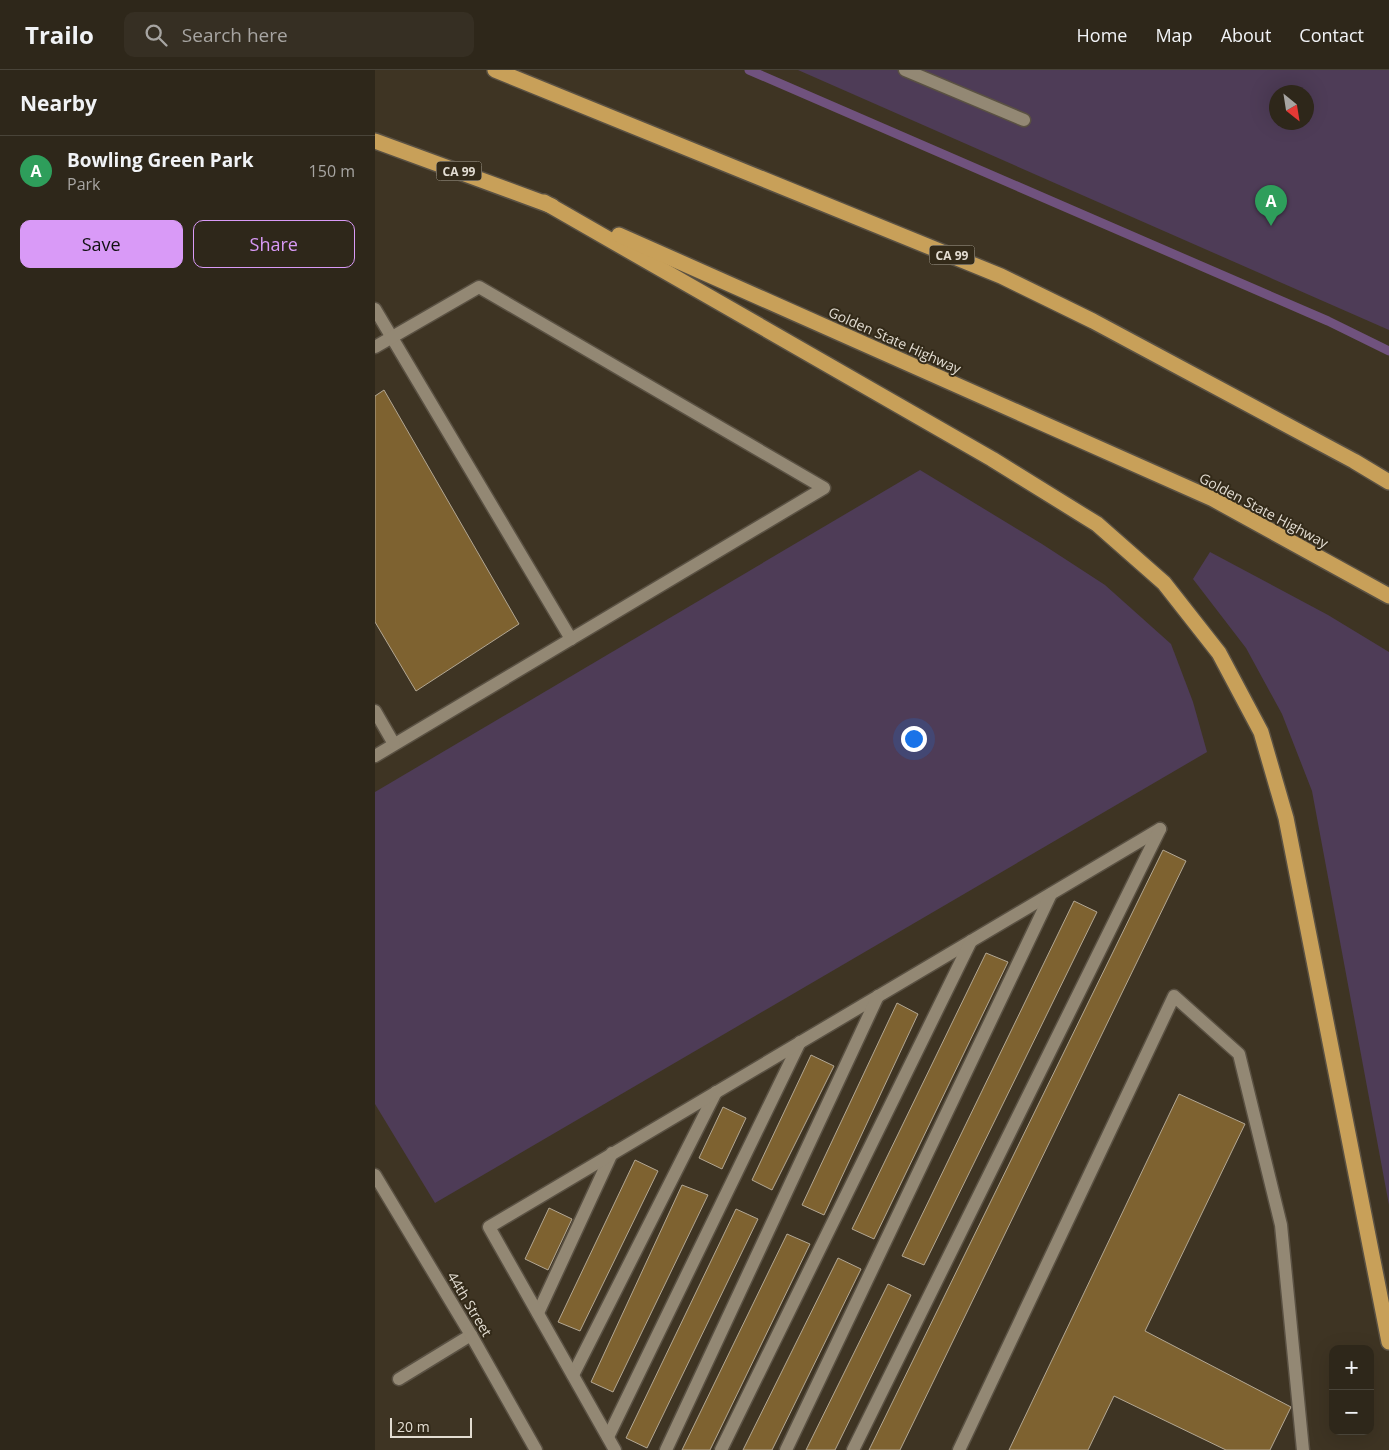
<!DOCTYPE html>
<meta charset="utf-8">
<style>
body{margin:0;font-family:"Open Sans",sans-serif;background:#362f23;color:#f1f3f6}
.controls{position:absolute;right:15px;bottom:15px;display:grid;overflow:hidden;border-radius:10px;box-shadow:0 5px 20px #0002}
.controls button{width:45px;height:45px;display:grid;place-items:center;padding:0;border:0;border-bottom:1px solid #494439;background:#2e271a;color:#f1f3f6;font:25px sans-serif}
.compass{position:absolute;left:894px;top:15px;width:45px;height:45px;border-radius:50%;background:#2e271a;box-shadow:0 5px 20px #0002;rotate:150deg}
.scale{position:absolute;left:15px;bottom:12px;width:82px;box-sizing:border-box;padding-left:5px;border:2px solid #e3ddd2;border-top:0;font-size:14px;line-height:18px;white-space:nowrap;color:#e3ddd2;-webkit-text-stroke:4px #332a19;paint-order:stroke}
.you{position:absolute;left:538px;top:668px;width:18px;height:18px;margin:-12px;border:4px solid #fff;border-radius:50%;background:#1a73e8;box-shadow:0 0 0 8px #1a73e833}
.badge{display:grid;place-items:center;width:32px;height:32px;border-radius:50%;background:#d99af7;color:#fff;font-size:16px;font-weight:700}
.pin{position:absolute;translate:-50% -41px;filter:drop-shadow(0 1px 2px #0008)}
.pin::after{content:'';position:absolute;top:26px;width:18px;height:15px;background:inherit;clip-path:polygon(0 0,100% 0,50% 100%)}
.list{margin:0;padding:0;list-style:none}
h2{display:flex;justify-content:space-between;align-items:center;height:65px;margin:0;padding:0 20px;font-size:21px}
h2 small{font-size:16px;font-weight:400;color:#a7a5a2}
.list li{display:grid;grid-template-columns:32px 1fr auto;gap:15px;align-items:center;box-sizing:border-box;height:70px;padding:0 20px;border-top:1px solid #494439}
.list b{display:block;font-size:19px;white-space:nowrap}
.list p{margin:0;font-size:16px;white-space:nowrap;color:#a7a5a2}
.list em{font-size:16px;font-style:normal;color:#a7a5a2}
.actions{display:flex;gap:10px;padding:15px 20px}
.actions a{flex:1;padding:11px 0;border:1px solid #d99af7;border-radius:10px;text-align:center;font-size:18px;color:#d99af7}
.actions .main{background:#d99af7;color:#111}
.icon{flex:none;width:28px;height:28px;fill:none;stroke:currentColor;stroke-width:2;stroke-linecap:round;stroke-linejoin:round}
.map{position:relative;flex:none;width:1014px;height:1380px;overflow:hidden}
header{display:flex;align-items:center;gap:30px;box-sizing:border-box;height:70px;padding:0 25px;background:#2e271a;border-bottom:1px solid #494439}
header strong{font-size:24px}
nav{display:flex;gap:28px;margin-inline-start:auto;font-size:18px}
.search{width:350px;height:45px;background:#362f23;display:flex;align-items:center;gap:12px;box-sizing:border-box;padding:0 18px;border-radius:10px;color:#a7a5a2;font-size:19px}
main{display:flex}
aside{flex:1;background:#2e271a}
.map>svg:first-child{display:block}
</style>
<header>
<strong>Trailo</strong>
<div class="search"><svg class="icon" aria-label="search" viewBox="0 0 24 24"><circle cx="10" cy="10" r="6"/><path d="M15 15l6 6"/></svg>Search here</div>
<nav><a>Home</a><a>Map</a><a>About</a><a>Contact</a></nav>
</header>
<main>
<aside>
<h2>Nearby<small></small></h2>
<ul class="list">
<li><span class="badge" style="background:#2e9e5b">A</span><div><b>Bowling Green Park</b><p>Park</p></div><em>150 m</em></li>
</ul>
<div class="actions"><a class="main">Save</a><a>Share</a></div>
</aside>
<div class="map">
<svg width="1014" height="1380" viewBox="0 0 1014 1380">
<rect width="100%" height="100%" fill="#3e3423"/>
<g fill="#4e3c57" fill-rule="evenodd">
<path d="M423,0h591v260zM902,22h30v30h-30z"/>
<path d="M545,400l122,74 63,41 66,59 22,58 14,50 -772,451 -60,-99v-312z"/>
<path d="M835,482l118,63 61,37v553l-77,-414 -30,-77 -36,-66 -53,-69z"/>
</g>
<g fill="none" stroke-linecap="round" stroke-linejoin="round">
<path stroke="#70527e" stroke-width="9" d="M374,0l579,251 61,30"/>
</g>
<g fill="#7e6230" stroke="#b3a793">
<path d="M9,320l135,234 -103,67 -41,-69v-226z"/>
<path d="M788,780l23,11 -286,589h-31z"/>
<path d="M699,831l23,11 -173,353 -22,-9z"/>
<path d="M611,883l22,9 -134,277 -22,-10z"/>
<path d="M522,933l21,11 -94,201 -22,-10z"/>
<path d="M436,985l23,11 -62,124 -20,-10z"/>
<path d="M804,1024l66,30 -100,207 146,76 -21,43h-44l-112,-54 -26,54h-79z"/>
<path d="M348,1037l23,11 -24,51 -23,-11z"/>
<path d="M260,1090l23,11 -78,160 -22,-9z"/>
<path d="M307,1115l26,10 -95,197 -22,-10z"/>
<path d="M174,1138l23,11 -24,51 -23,-11z"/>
<path d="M361,1139l22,10 -111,229 -21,-10z"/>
<path d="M412,1164l23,10 -100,206h-28z"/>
<path d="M463,1188l23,11 -89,181h-29z"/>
<path d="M513,1214l23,11 -76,155h-29z"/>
</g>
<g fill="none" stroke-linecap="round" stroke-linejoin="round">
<g stroke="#5a5143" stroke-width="15">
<g id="lane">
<path d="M530,0l119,50"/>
<path d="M0,239l196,330"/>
<path d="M0,277l104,-60 345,201 -449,268"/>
<path d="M0,641l19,33"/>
<path d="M163,1243l74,-160"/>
<path d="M198,1305l143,-283"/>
<path d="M24,1309l72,-44"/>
<path d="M233,1367l192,-395"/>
<path d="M240,1380l-126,-223 671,-398"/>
<path d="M291,1380l212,-454"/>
<path d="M346,1380l250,-509"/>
<path d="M411,1380l265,-556"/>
<path d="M478,1380l307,-621"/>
<path d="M584,1380l215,-454 65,58 42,171 22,225"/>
</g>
</g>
<g stroke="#5a5143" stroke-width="15">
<path id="street" d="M0,1105l96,160 65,115"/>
</g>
<g stroke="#5a5143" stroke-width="18">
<g id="highway">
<path d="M120,0l506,206 92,45 261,140 35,21"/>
<path d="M0,71l177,65"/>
<path d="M169,132l448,257 105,65 67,59 55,70 42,79 25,86 103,524"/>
<path d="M244,165l594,264 176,97"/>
</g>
</g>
<use href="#lane" stroke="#938874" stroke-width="12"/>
<use href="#street" stroke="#938874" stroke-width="12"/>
<use href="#highway" stroke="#c8a059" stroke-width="15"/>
</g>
<g text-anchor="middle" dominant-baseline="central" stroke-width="4" stroke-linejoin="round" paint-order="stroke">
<g fill="#332a19" stroke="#aea79a" stroke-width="1">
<rect x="61.5" y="91.5" width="45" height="19" rx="4"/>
<rect x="554.5" y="175.5" width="45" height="19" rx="4"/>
</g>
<g font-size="12" font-weight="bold" fill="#e3ddd2">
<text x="84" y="101">CA 99</text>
<text x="577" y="185">CA 99</text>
</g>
<g font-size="14" fill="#e3ddd2" stroke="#332a19">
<text transform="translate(520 270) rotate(24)">Golden State Highway</text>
<text transform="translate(889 440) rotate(28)">Golden State Highway</text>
<text transform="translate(95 1234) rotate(59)">44th Street</text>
</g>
</g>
</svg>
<div class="controls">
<button>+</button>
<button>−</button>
</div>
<svg class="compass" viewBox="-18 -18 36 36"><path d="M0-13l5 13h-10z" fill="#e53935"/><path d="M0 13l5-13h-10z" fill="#a7a5a2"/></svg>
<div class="scale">20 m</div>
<div class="you"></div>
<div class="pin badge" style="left:896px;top:156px;background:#2e9e5b">A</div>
</div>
</main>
